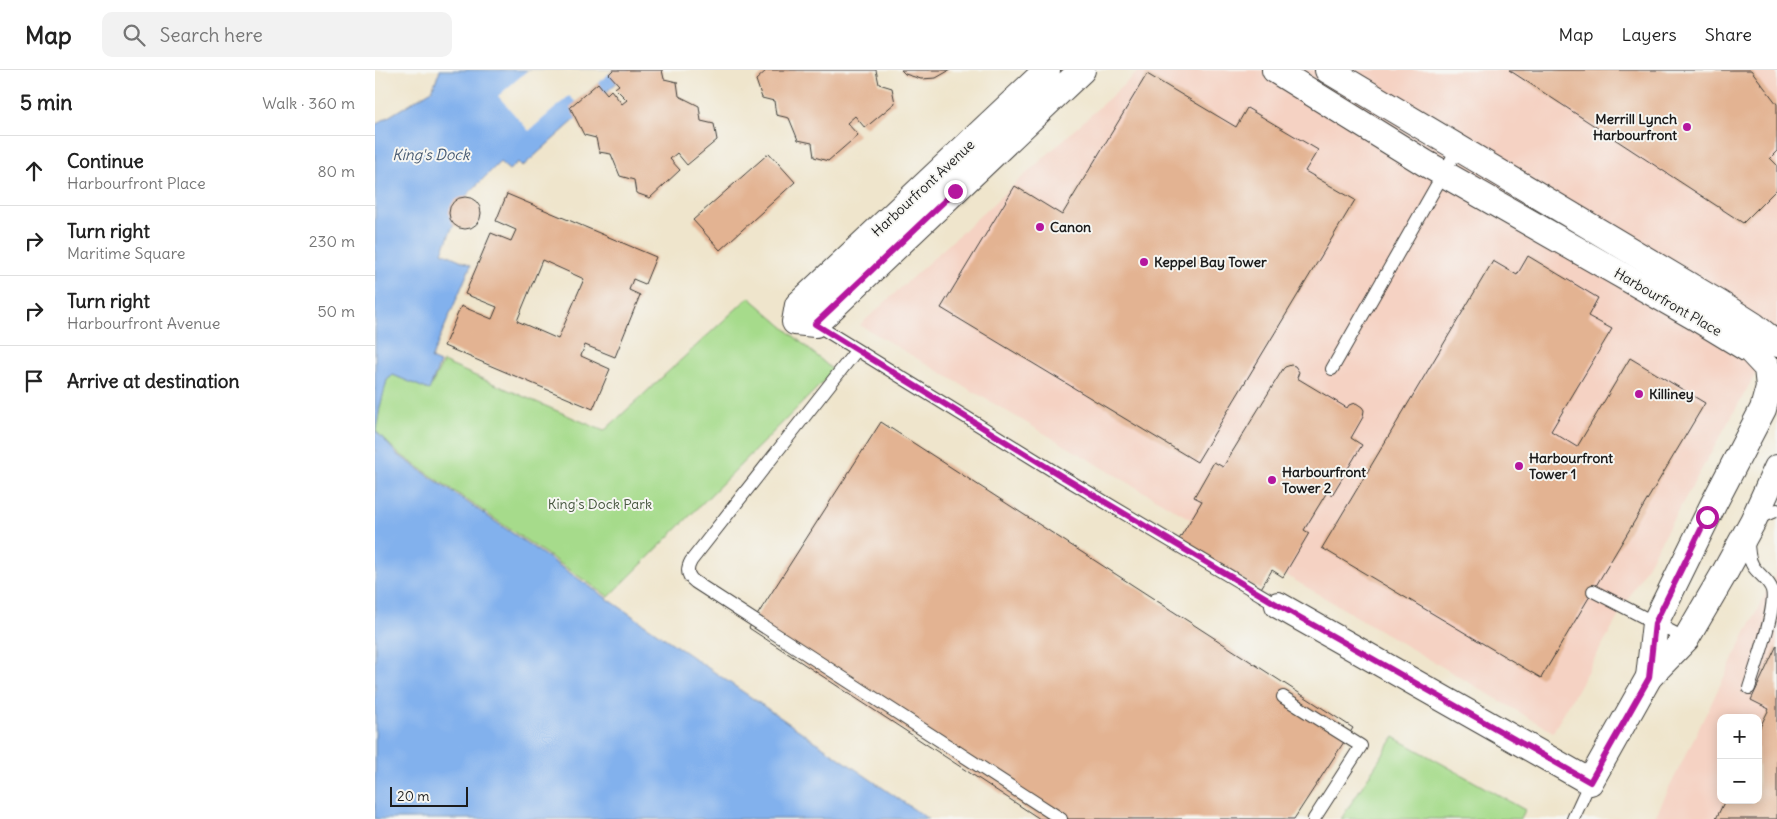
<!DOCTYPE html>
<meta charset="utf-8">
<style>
body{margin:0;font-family:Delius,sans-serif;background:#f2f2f2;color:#222}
.controls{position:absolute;right:15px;bottom:15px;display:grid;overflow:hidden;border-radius:10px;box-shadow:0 2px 12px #0003}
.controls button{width:45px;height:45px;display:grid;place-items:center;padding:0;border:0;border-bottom:1px solid #e0e0e0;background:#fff;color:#222;font:25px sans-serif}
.scale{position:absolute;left:15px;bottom:12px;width:78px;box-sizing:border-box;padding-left:5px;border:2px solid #1c1c1c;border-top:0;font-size:14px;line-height:18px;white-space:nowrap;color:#1c1c1c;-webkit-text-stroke:4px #f6f6f2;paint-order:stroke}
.stop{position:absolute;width:15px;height:15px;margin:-11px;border:4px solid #b5179e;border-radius:50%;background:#fff}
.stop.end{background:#b5179e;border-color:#fff;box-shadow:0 1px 5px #0008}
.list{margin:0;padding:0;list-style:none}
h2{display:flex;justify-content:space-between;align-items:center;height:65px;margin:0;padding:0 20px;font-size:21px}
h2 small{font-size:16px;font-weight:400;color:#767676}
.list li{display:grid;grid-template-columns:32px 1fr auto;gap:15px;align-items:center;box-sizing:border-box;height:70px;padding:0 20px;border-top:1px solid #e0e0e0}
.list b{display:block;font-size:19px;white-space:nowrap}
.list p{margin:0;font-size:16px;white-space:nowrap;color:#767676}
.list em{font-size:16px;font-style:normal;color:#767676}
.icon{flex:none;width:28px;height:28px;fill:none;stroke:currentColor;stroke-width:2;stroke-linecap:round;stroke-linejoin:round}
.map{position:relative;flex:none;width:1402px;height:749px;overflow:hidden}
header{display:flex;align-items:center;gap:30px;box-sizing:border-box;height:70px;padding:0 25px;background:#fff;border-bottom:1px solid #e0e0e0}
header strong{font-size:24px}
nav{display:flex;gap:28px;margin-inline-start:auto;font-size:18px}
.search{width:350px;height:45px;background:#f2f2f2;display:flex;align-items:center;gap:12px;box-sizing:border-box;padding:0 18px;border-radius:10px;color:#767676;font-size:19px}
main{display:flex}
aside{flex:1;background:#fff}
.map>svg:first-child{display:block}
</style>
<header>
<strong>Map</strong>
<div class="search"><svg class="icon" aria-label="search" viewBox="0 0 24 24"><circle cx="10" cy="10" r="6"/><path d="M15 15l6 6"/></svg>Search here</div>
<nav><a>Map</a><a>Layers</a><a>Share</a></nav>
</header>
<main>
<aside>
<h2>5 min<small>Walk · 360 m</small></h2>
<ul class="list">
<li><svg class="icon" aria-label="ahead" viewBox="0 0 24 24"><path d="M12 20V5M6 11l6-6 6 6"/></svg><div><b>Continue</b><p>Harbourfront Place</p></div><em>80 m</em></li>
<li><svg class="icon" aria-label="right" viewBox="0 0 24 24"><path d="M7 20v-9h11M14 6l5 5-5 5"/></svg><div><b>Turn right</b><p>Maritime Square</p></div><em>230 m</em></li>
<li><svg class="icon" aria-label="right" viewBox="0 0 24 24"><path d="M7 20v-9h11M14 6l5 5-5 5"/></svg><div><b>Turn right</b><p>Harbourfront Avenue</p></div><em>50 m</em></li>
<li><svg class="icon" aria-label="arrive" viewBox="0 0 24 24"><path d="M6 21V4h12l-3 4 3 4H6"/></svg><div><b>Arrive at destination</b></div></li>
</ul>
</aside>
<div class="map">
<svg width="1402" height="749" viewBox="0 0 1402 749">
<rect width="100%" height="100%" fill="#f6f6f2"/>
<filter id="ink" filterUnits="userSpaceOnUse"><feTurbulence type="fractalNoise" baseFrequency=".02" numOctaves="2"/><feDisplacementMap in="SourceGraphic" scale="10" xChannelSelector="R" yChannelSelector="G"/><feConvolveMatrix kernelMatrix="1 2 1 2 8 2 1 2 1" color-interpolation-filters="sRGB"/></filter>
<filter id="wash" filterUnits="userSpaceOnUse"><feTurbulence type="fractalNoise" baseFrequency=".0096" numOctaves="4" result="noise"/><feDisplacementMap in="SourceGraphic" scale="20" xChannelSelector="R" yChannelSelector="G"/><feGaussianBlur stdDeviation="1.12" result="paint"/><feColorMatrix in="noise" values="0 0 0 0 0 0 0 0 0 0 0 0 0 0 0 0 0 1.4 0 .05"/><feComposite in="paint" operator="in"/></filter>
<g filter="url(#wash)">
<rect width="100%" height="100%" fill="#efe5cc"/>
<g fill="#f5d2c3" fill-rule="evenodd">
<path d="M765,0h637v266l-224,396 -693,-407z"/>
<path d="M1402,500v249h-123zM1346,648h37v82h-37z"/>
</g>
<g fill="#a6db8b" stroke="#617c54">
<path d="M374,227l85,74 -225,226 -211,-144 -22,-22 4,-24 7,-27 6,-5 36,15 14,-28 161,69z"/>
<path d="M1019,667l131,73 -4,9h-180z"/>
</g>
<path fill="#82b1ed" stroke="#4f6684" d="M65,0h191l-109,97 -4,-5 -9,8 -9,-8 -35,35 -23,55 29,13 -40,94 9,4 -11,27 -36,-15 -6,5 -7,27 -4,24 21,23 531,365h-553v-694l57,-35z"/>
<path fill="#efe5cc" d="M153,0h85l-37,32 -7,-6 -40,35 -31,-35z"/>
<g id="blocks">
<g fill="#e3b392" fill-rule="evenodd">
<path d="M238,0h49l2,9 13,3 2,14 20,10 2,15 13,3 3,16 -30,25 -10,-12 -7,6 10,11 -30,28 -14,-5 -2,-13 -14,-4 -9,-22 -12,-2 -3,-14 -12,-3 -14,-28 28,-24 9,11 4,-4 11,14 5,-4 -12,-12 4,-3 -10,-11z"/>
<path d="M392,0h109l3,14 13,4 3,15 -30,25 -10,-12 -8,7 11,12 -30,26 -14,-4 -2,-14 -14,-3 -9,-22 -13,-3 -2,-14 -12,-3 -6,-18z"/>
<path d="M526,0h49l-14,8 -15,1 -16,-5z"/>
<path d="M1134,0h242l26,34v47l-7,7 7,7v24l-34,34z"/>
<path d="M772,4l89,53 11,-19 71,42 -13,21 50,29 -158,262 -256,-154 74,-122 47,29z"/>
<path d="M394,83l26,29 -75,68 -27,-30z"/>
<path d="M132,124l149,63 -11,27 -12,-5 -4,11 11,5 -25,62 -30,-12 -4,11 29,13 -17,40 -149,-63 17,-40 31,13 5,-12 -32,-13 26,-61 20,8 5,-11 -20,-9zM167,190l42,19 -26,60 -41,-18z"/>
<circle cx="90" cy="143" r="16"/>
<path d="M1153,186l70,42 -10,18 24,13 -61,102 26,16 53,-89 75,45 -164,275 -219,-130 171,-287 24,14z"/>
<path d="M916,295l4,1 4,6 -2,6 50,30 2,-3 7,-2 6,4 2,3 -1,7 -12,21 11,7 -30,50 -5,-3 -23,38 5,3 -26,44 -11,-7 -12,20 -82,-49 24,-40 -8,-4 20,-35 9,5 60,-98 2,-2z"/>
<path d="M506,352l472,306 -59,91h-254l-291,-191z"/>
<path d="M1402,575v174h-61l9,-19h33v-69l11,-22 -18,-9z"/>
</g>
</g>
</g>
<g filter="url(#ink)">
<use href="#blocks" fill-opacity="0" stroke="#3c3a36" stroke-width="1"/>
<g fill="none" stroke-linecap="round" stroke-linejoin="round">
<g stroke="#3c3a36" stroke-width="14">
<g id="service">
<path d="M440,254l248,153 215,128"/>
<path d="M481,281l-165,210c-5,9 -4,15 4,21l366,237"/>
<path d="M957,299l126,-221"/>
<path d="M1381,449l21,-9"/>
<path d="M1373,469c0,9 0,19 5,27 5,8 16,14 19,24 5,19 -17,78 -23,98"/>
<path d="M1218,521l93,48"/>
<path d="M908,627l78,49 -47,73"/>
<path d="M1198,749l17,-37"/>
</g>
</g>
<g stroke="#3c3a36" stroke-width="28">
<g id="minor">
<path d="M672,0l-249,235 -3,17 20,2 267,-254"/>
<path d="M900,0l150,93 270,154 56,34 16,17 2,19 -6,22 -50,96 -58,118 -6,54"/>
<path d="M953,0l392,234 33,21 24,19"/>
<path d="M903,535l312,177 59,-105 37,-38 39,-67 28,-51 24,-53"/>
</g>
</g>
<use href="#service" stroke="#fff" stroke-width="12"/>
<use href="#minor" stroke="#fff" stroke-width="26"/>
</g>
</g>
<g fill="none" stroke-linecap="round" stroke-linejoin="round" filter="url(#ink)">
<path stroke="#b5179e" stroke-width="6" d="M580,121l-140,133 248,153 215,128 312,177 59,-104 6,-55 52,-106"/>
</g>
<g fill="#b5179e" stroke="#f6f6f2" stroke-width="2">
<circle cx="1312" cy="57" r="5"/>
<circle cx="665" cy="157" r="5"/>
<circle cx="769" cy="192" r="5"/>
<circle cx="1264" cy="324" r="5"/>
<circle cx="1144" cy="396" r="5"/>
<circle cx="897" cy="410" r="5"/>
</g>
<g text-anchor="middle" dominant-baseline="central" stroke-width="4" stroke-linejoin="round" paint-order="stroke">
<g font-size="14" font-weight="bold" fill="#1c1c1c" stroke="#f6f6f2" text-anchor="start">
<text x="1302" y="49" text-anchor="end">Merrill Lynch<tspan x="1302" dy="16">Harbourfront</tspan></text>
<text x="675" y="157">Canon</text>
<text x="779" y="192">Keppel Bay Tower</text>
<text x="1274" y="324">Killiney</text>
<text x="1154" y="388">Harbourfront<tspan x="1154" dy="16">Tower 1</tspan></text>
<text x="907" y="402">Harbourfront<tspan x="907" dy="16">Tower 2</tspan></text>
</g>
<g font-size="14" fill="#1c1c1c" stroke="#f6f6f2">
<text transform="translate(548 118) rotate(-43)">Harbourfront Avenue</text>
<text transform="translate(1293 232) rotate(30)">Harbourfront Place</text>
</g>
<g font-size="14" fill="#45553d" stroke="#f6f6f2">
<text x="225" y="434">King's Dock Park</text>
</g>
<g font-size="15" font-style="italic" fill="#455870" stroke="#f6f6f2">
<text x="56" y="84">King's Dock</text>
</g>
</g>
</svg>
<div class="controls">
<button>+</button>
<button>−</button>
</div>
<div class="scale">20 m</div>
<div class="stop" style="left:1332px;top:447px"></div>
<div class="stop end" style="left:580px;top:121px"></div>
</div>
</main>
